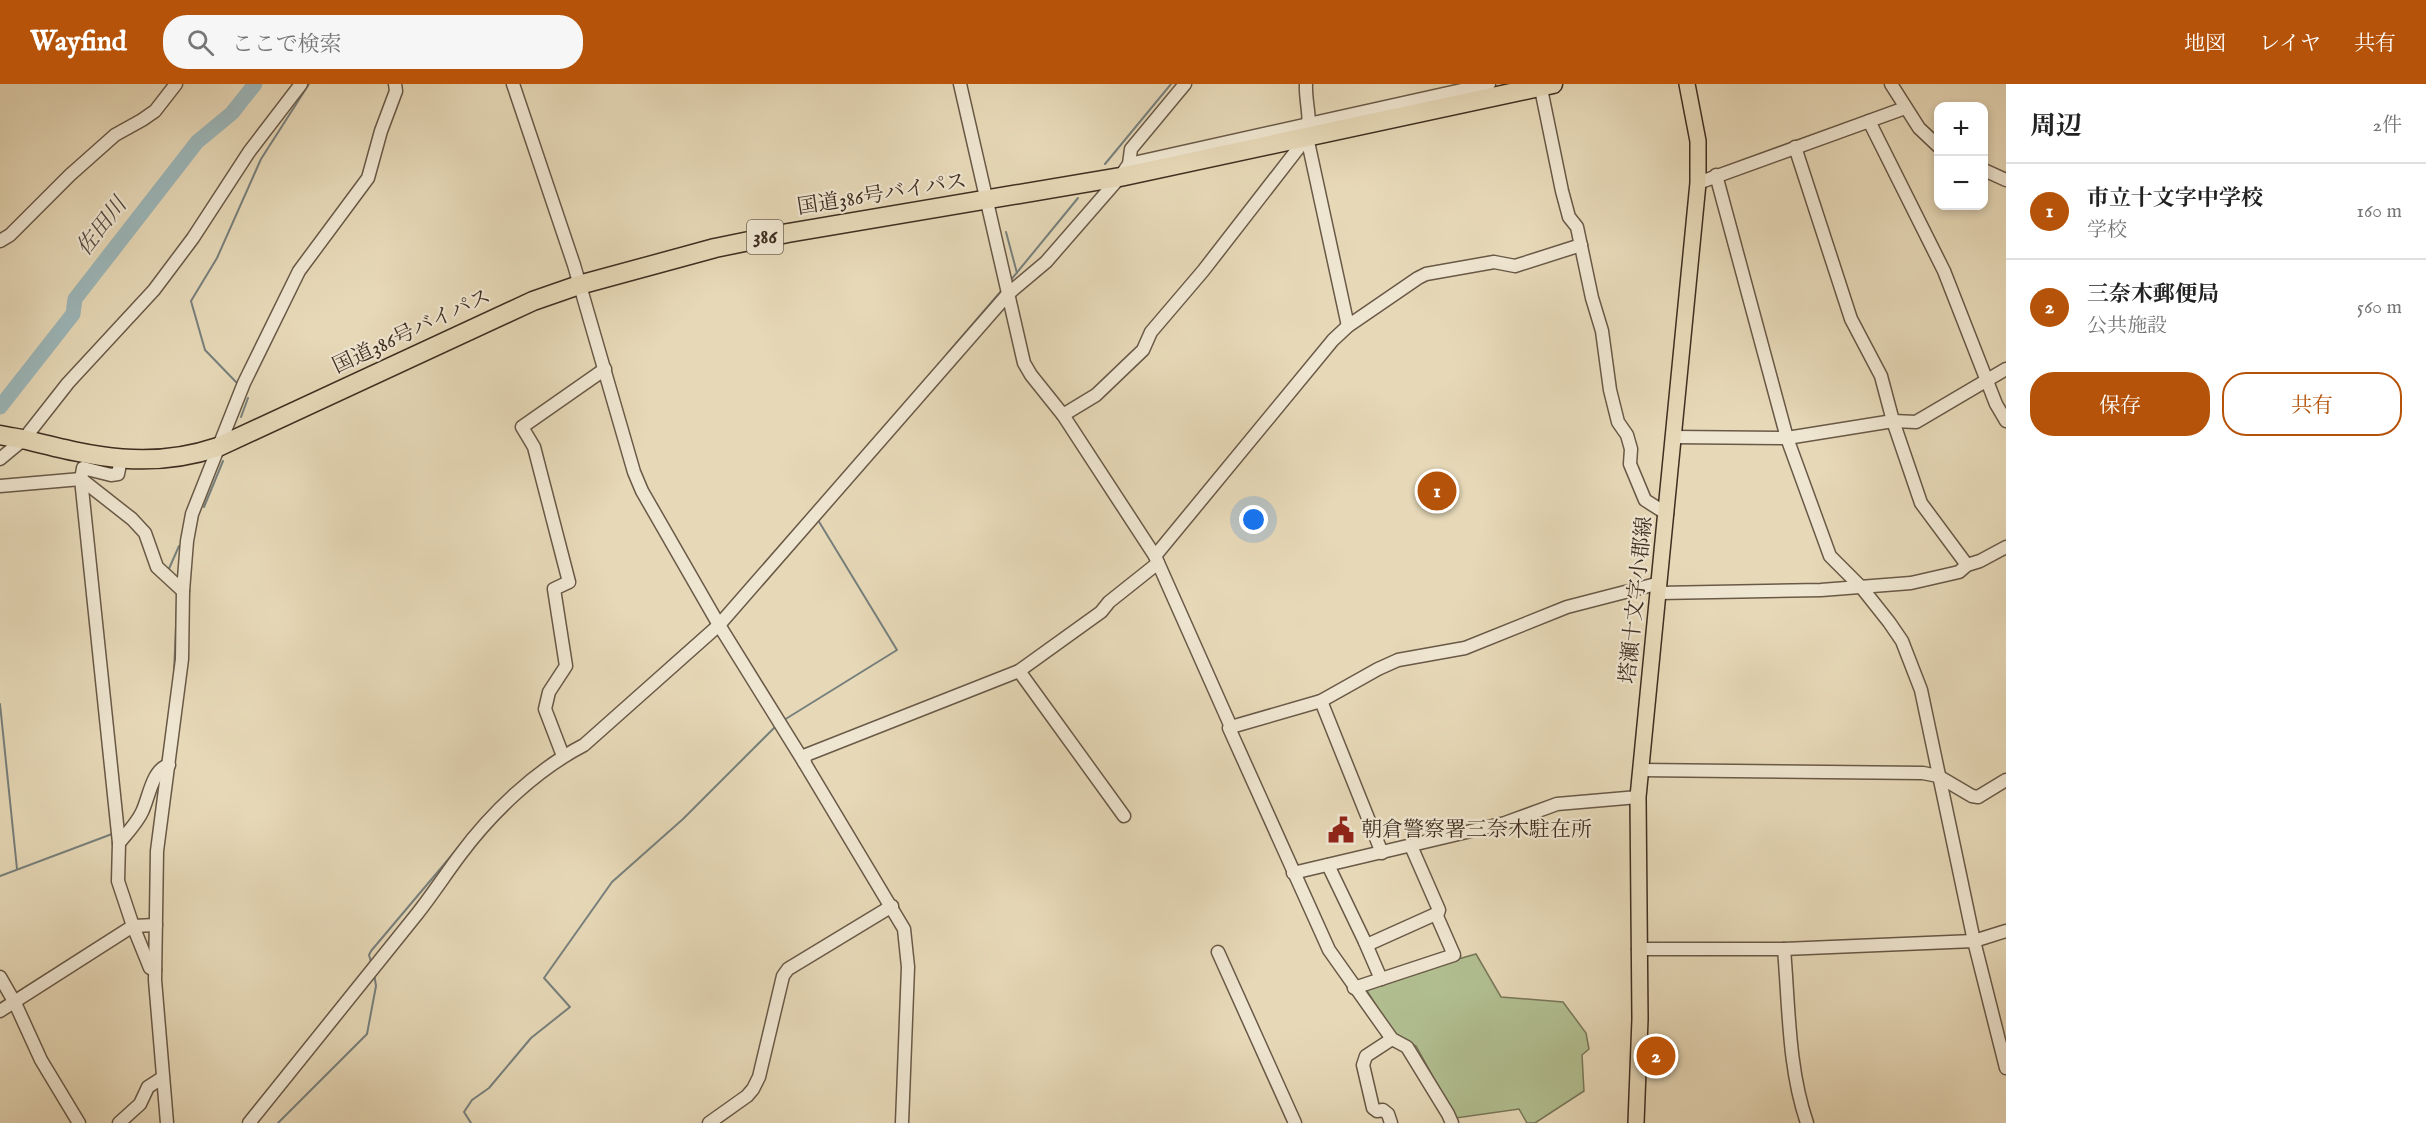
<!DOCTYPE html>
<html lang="ja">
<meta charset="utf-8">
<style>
body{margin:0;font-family:"IM FELL English","Noto Serif JP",serif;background:#f6f6f6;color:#222}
.controls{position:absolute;right:18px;top:18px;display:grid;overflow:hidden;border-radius:12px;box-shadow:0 3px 9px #0003}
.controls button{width:54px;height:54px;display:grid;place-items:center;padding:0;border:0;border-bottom:2px solid #e0e0e0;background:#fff;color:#222;font:30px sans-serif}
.you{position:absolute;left:1254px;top:436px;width:21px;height:21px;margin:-15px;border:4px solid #fff;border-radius:50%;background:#1a73e8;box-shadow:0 0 0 9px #1a73e833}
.badge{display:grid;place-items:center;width:39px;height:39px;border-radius:50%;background:#b45309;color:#fff;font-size:20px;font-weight:700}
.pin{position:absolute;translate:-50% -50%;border:3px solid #fff;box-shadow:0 2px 6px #0006}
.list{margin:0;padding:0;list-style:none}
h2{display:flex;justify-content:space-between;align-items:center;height:78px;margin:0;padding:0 24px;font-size:26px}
h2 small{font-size:20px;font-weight:400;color:#767676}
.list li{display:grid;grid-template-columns:39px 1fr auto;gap:18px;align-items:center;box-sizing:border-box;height:96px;padding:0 24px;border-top:2px solid #e0e0e0}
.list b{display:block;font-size:22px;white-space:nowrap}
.list p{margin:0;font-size:20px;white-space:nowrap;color:#767676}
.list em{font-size:20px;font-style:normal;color:#767676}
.actions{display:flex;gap:12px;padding:18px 24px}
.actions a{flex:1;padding:14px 0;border:2px solid #b45309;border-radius:24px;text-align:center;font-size:21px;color:#b45309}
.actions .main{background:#b45309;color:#fff}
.icon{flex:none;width:33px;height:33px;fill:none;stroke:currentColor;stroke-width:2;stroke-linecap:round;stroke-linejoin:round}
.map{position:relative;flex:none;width:2006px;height:1039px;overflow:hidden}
header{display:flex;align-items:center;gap:36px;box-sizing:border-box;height:84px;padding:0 30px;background:#b45309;color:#fff}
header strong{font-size:28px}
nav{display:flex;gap:33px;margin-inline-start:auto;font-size:21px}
.search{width:420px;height:54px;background:#f6f6f6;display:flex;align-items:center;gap:15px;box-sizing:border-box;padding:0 21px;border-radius:24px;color:#767676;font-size:22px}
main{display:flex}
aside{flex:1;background:#fff}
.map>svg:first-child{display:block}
</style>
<header>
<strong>Wayfind</strong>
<div class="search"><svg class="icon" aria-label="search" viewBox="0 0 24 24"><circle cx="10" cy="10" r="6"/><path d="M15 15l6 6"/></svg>ここで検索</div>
<nav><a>地図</a><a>レイヤ</a><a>共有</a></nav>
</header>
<main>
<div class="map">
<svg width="2006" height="1039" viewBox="0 0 2006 1039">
<rect width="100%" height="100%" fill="#e7d9b8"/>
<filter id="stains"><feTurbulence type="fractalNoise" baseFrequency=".00333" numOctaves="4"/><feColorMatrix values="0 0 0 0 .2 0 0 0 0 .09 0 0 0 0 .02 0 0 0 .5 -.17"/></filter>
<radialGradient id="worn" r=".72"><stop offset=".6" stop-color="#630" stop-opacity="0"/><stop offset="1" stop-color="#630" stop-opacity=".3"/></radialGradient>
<path fill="#b2c092" stroke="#78775a" stroke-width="1.5" d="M1476,870l25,43 62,5 23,31 3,16 -7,6 2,36 -49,32h-8l-8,-14 -63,9 -40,-72 -21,-11 -31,-49z"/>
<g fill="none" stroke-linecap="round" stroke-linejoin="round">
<g stroke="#77807d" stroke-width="2">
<path d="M1105,80l66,-80"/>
<path d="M1006,148l11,41"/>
<path d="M1010,197l68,-83"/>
<path d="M947,270l55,-64"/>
<path d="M236,298l-31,-32 -14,-49 26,-43 44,-99 48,-75"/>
<path d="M241,333l7,-19"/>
<path d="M204,423l19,-46"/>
<path d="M168,487l11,-25"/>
<path d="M667,579l45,-40"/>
<path d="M174,588l3,-70"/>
<path d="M0,620l17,165"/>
<path d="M784,636l113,-70 -79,-130"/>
<path d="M0,792l112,-42"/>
<path d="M372,881l-3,-10 2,-4 113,-134"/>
<path d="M278,1039l89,-89 9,-48 -2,-13"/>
<path d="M471,1039l-7,-11 8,-12 17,-12 42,-50 39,-31 -26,-29 68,-96 71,-63 94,-94"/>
</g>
<path stroke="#9cb7ba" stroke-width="15" d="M0,323l73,-93 2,-15 122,-157 35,-29 23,-29"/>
<g stroke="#695947" stroke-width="15">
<g id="minor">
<path d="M513,0l61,181 60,207 8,19 77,134 85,137 100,167 4,38 -6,156"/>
<path d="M960,0l64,279 7,12 32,40 92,141 76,171 -2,1 100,222 63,89 15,8 41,67 4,9"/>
<path d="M1540,0l22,107 7,26 8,10 15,71 10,33 8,59 8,32 9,13 4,14 -1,15 15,36 22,14"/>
<path d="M1891,0l28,44 19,18"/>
<path d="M1869,37l75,150 52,133 10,17"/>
<path d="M1307,53l41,189"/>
<path d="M1795,63l56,172 30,57 12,45 28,82 46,62"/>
<path d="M1129,80l360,-80"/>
<path d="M1984,86l22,10"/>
<path d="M1716,91l71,263 43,118 32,32 27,34 13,19 19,49 53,251 32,127"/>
<path d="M1698,99l207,-75"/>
<path d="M0,157l10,-6 60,-60 45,-40 27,-15 13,-9 21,-27"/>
<path d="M1063,331l33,-20 47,-45 8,-18 52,-61 104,-134c5,-18 -2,-35 -1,-53"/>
<path d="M1673,353l114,1 106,-17 23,1 90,-53"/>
<path d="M0,375l24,-20 44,-56 86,-93 39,-52 56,-86 52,-68"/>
<path d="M121,375l-3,15 -7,1 -28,-7 -2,11 38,364 -1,38 15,45 23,-1"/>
<path d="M0,402l81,-7 51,40 13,14 12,34 26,24"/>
<path d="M1155,472l178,-216 15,-14 70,-48 8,-4 68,-12 21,4 66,-21"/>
<path d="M1659,509l162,-3 90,-7 48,-11 8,-7 13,-4 26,-14"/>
<path d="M1019,587l105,145"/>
<path d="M1321,617l61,152"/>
<path d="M1231,643l90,-26 57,-32 20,-9 67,-12 102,-41 93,-24"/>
<path d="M563,672l-18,-47 4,-17 17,-26 -12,-77 15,-7 -35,-135 -12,-20 83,-58"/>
<path d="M804,678l2,-7 213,-84 82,-59 8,-10 49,-39"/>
<path d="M1640,686l283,3 15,3 34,20 6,1 28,-17"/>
<path d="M119,759c8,-10 18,-20 23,-31 7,-14 10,-43 27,-47"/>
<path d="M1328,781l37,77 4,2 69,-31 1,-3 -28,-64"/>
<path d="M1293,789l212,-50 52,-19 81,-7"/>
<path d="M1365,858l16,37"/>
<path d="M1638,865h146l190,-8 32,-10"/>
<path d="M1784,865c5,57 4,119 23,174"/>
<path d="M1218,868l77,171"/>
<path d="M0,893l15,26 26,57 38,63"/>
<path d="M1354,904l100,-33 -18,-41"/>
<path d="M0,927l133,-85 17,42 5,2"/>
<path d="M119,1039l21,-19 8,-17 14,-9"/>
<path d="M167,1039l-12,-143 2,-129 25,-192 1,-68 4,-50 5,-27 52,-131 55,-112 69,-93 13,-47 15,-40 -1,-7"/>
<path d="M249,1039c56,-70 112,-139 168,-209 15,-19 28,-39 43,-59 32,-43 76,-85 124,-110l135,-120 289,-331 38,-32 74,-85 9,-13 2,-15 54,-65"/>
<path d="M709,1039l38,-27 6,-7 6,-12 24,-101 5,-7 104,-63"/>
<path d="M1391,1039l-3,-9 -5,-4 -6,1 -4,-3 -10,-43 3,-9 26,-17"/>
</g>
</g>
<g stroke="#3f2e21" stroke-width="18">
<path id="major" d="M1636,1039l4,-104 -2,-222 60,-614v-42l-11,-57"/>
</g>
<g stroke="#3f2e21" stroke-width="21">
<path id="highway" d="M0,351c9,2 18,3 27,5 67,17 123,30 191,7l315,-146 46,-16 136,-37 73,-15 332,-56 433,-93"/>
</g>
<use href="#minor" stroke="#efe6d1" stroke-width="12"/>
<use href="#major" stroke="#e7d9b8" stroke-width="15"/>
<use href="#highway" stroke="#e7d9b8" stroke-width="18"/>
</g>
<defs>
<g id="civic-bare" transform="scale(2.07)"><path d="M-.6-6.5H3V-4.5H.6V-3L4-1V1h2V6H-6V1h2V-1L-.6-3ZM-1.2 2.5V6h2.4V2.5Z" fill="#8f2418" stroke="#efe6d1" stroke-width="2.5" paint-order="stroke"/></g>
</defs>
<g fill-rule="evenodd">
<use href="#civic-bare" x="1341" y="746"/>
</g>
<g text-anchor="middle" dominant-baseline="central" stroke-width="4.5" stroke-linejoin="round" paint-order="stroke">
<rect fill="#efe6d1" stroke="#746556" stroke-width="1.5" x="747" y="136" width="36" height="34" rx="4.5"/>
<g font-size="20" font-weight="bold" fill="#3f2e21">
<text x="765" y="153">386</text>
</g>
<g font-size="21" fill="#3f2e21" stroke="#efe6d1">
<text transform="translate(882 111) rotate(-9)">国道386号バイパス</text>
<text transform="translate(412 248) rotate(-25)">国道386号バイパス</text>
<text transform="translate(1637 516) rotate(-84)">塔瀬十文字小郡線</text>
</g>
<g font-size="21" fill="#3f2e21" stroke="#efe6d1" text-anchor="start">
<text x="1361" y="746">朝倉警察署三奈木駐在所</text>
</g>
<g font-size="22" font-style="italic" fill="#524940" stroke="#efe6d1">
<text transform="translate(102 143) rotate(-52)">佐田川</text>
</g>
</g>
<rect width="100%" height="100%" filter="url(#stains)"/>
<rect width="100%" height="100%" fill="url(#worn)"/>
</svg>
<div class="controls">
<button>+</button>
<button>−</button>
</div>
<div class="you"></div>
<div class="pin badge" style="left:1437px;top:407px">1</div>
<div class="pin badge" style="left:1656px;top:972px">2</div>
</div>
<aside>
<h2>周辺<small>2件</small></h2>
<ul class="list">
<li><span class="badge">1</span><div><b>市立十文字中学校</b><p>学校</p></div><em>160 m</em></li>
<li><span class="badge">2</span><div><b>三奈木郵便局</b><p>公共施設</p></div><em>560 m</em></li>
</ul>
<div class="actions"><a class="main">保存</a><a>共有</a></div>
</aside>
</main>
